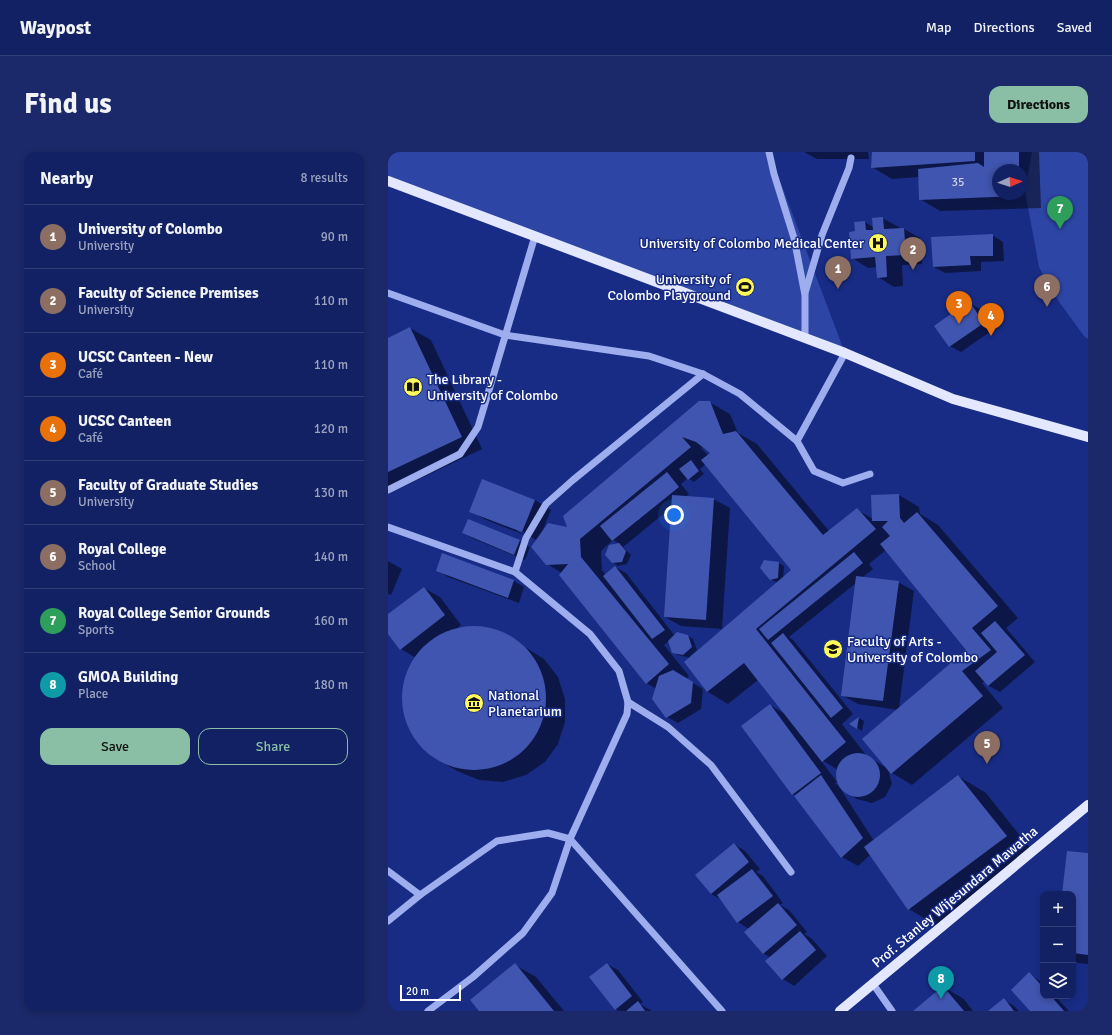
<!DOCTYPE html>
<meta charset="utf-8">
<style>
body{margin:0;font-family:Signika,sans-serif;background:#1b296a;color:#f1f3f6}
.controls{position:absolute;right:12px;bottom:12px;display:grid;overflow:hidden;border-radius:8px;box-shadow:0 2px 6px #0003}
.controls button{width:36px;height:36px;display:grid;place-items:center;padding:0;border:0;border-bottom:1px solid #313e78;background:#122164;color:#f1f3f6;font:20px sans-serif}
.compass{position:absolute;left:604px;top:12px;width:36px;height:36px;border-radius:50%;background:#122164;box-shadow:0 2px 6px #0003;rotate:87deg}
.scale{position:absolute;left:12px;bottom:10px;width:61px;box-sizing:border-box;padding-left:4px;border:2px solid #fff;border-top:0;font-size:11px;line-height:14px;white-space:nowrap;color:#fff;-webkit-text-stroke:3px #182c85;paint-order:stroke}
.you{position:absolute;left:286px;top:363px;width:14px;height:14px;margin:-10px;border:3px solid #fff;border-radius:50%;background:#1a73e8;box-shadow:0 0 0 6px #1a73e833}
.badge{display:grid;place-items:center;width:26px;height:26px;border-radius:50%;background:#8abfa5;color:#fff;font-size:13px;font-weight:700}
.pin{position:absolute;translate:-50% -33px;filter:drop-shadow(0 1px 2px #0008)}
.pin::after{content:'';position:absolute;top:21px;width:14px;height:12px;background:inherit;clip-path:polygon(0 0,100% 0,50% 100%)}
.list{margin:0;padding:0;list-style:none}
h2{display:flex;justify-content:space-between;align-items:center;height:52px;margin:0;padding:0 16px;font-size:17px}
h2 small{font-size:13px;font-weight:400;color:#9ca3bf}
.list li{display:grid;grid-template-columns:26px 1fr auto;gap:12px;align-items:center;box-sizing:border-box;height:64px;padding:0 16px;border-top:1px solid #313e78}
.list b{display:block;font-size:15px;white-space:nowrap}
.list p{margin:0;font-size:13px;white-space:nowrap;color:#9ca3bf}
.list em{font-size:13px;font-style:normal;color:#9ca3bf}
.actions{display:flex;gap:8px;padding:12px 16px}
.actions a{flex:1;padding:9px 0;border:1px solid #8abfa5;border-radius:12px;text-align:center;font-size:14px;color:#8abfa5}
.actions .main{background:#8abfa5;color:#111}
.icon{flex:none;width:22px;height:22px;fill:none;stroke:currentColor;stroke-width:2;stroke-linecap:round;stroke-linejoin:round}
.map{position:relative;flex:none;width:700px;height:859px;overflow:hidden;border-radius:12px}
header{display:flex;align-items:center;gap:24px;box-sizing:border-box;height:56px;padding:0 20px;background:#122164;border-bottom:1px solid #313e78}
header strong{font-size:19px}
nav{display:flex;gap:22px;margin-inline-start:auto;font-size:14px}
.intro{display:flex;align-items:center;justify-content:space-between;box-sizing:border-box;height:96px;padding:0 24px}
h1{margin:0;font-size:28px}
.button{padding:10px 18px;border-radius:12px;background:#8abfa5;color:#111;font-size:14px;font-weight:700}
main{display:flex;gap:24px;padding:0 24px}
aside{flex:1;background:#122164;border-radius:12px;box-shadow:0 2px 6px #0003}
.map>svg:first-child{display:block}
</style>
<header>
<strong>Waypost</strong>
<nav><a>Map</a><a>Directions</a><a>Saved</a></nav>
</header>
<div class="intro"><h1>Find us</h1><a class="button">Directions</a></div>
<main>
<aside>
<h2>Nearby<small>8 results</small></h2>
<ul class="list">
<li><span class="badge" style="background:#8d6e63">1</span><div><b>University of Colombo</b><p>University</p></div><em>90 m</em></li>
<li><span class="badge" style="background:#8d6e63">2</span><div><b>Faculty of Science Premises</b><p>University</p></div><em>110 m</em></li>
<li><span class="badge" style="background:#e8710a">3</span><div><b>UCSC Canteen - New</b><p>Café</p></div><em>110 m</em></li>
<li><span class="badge" style="background:#e8710a">4</span><div><b>UCSC Canteen</b><p>Café</p></div><em>120 m</em></li>
<li><span class="badge" style="background:#8d6e63">5</span><div><b>Faculty of Graduate Studies</b><p>University</p></div><em>130 m</em></li>
<li><span class="badge" style="background:#8d6e63">6</span><div><b>Royal College</b><p>School</p></div><em>140 m</em></li>
<li><span class="badge" style="background:#2e9e5b">7</span><div><b>Royal College Senior Grounds</b><p>Sports</p></div><em>160 m</em></li>
<li><span class="badge" style="background:#0f9aa8">8</span><div><b>GMOA Building</b><p>Place</p></div><em>180 m</em></li>
</ul>
<div class="actions"><a class="main">Save</a><a>Share</a></div>
</aside>
<div class="map">
<svg width="700" height="859" viewBox="0 0 700 859">
<rect width="100%" height="100%" fill="#182c85"/>
<g fill="#2d45a5">
<path d="M0,0h381l76,201 -457,-172z"/>
<path d="M644,0h56v187l-4,-3 -32,-44 -13,-25 -14,-76z"/>
</g>
<g fill="#0007" fill-rule="evenodd">
<path d="M416,0h64l1,7h-52z"/>
<path d="M485,0h166l2,56 -101,3 -20,-12 -1,-22 -27,2 -20,-12zM610,18h24v24h-24z"/>
<path d="M494,66l17,9v2h5l16,9 2,26 -20,1 1,21 -9,1 -16,-10 -1,-10 -9,1 -16,-10 4,-26 9,-10 8,5z"/>
<path d="M604,83l11,7 1,19 -23,1v9l-36,2 -11,-6z"/>
<path d="M581,151l11,6 14,20 -33,23 -11,-6z"/>
<path d="M22,176l21,12 51,109 -94,45v-155z"/>
<path d="M321,250l21,12 8,19 19,11 72,87 28,-21 16,9 26,-24 20,12 1,7 18,11 80,93 -12,10 29,34 -35,30 -11,-6 -4,-5 -3,2 21,25 -91,77 -20,-12 -4,-4 4,15 -7,13 -13,6 -15,-4 -11,-7 -8,-11 -1,1 1,-12 -18,-11 17,23 -2,2 3,1 36,56 84,-65 28,17 48,60 -97,73 -28,-17 -39,-54 -12,11 -16,-9 -46,-61 -4,-2 -22,-89 15,9 -27,-34 -30,24 -20,-12 -23,-29 6,-5 -13,-3 -5,-3 -4,-11 -5,4 25,31 -3,3 17,10 -2,20 -23,14 -11,-6 -10,-28 -11,-6 -84,-110 -15,-9 -11,-24 -18,-11 -1,2 10,5 -41,-16 -16,-9 65,-11 16,10 -9,22 26,-4zM312,295l7,3 4,3 -3,2zM318,312l87,106 -10,9 1,-13 -5,-3 -14,-2 5,18 6,3 4,-1 -89,77 -1,-2 7,-6 -4,-11 -5,-3h-13l-49,-63 -11,-6 -9,8 -4,-5 -1,-19 12,-11 7,4 -11,2 3,16 6,4 9,-2 4,-9 -8,-8 49,-40 -7,110 16,9 41,3 8,-121 -17,-9 -28,-2 4,-3 -8,-10 7,-6 6,4 10,-8 -4,-5zM498,398l81,100 -68,58 15,-117 -16,-9 -35,-5 10,-8 -4,-5zM468,431l-14,112 16,9 40,6 -13,57 -19,-12 -24,-31 11,-10 -59,-73 -5,-4z"/>
<path d="M80,368l52,21 10,6 -5,13 -51,-21 -11,-6z"/>
<path d="M0,409l14,8 -11,26 -3,-1z"/>
<path d="M49,418l77,11 10,6 -5,16 -71,-26z"/>
<path d="M36,436l16,9 21,28 -7,6 5,-3 23,-1 22,7 40,25 14,18 7,22v23l-7,22 -13,18 -19,13 -23,7 -24,-2 -22,-9 -22,-13 -18,-16 -11,-22 -3,-23 4,-24 9,-15 -15,-9 -13,-17v-17z"/>
<path d="M471,566l5,3 -2,10 -11,-7z"/>
<path d="M346,692l11,7 15,18 -4,3 7,4 20,27 -3,2 9,5 18,22 -3,2 7,4 16,18 -33,30 -11,-7 -16,-18 4,-3 -8,-5 -14,-24 -11,-7 -18,-23 -9,-5z"/>
<path d="M700,702v110l-10,-1 -5,-3v-66h-10z"/>
<path d="M219,812l11,6 25,32 -3,2 12,7h-33l-4,-2z"/>
<path d="M127,813l21,12 28,34h-84z"/>
<path d="M641,822l14,9v13h12l14,15h-38z"/>
<path d="M555,835l21,12 9,12h-58z"/>
<path d="M616,848l10,6 5,5h-29z"/>
</g>
<g fill="#4055af">
<path d="M484,0h103v9l-104,7z"/>
<path d="M596,0h35v18h-21v24h22v2l-101,4 -1,-31 60,-6 6,4z"/>
<path d="M495,65l1,12 20,-1 2,27 -20,1 1,21 -10,1 -2,-21 -24,2 -2,-27 6,-1 -1,-9 11,-1 1,9h7l-1,-12z"/>
<path d="M605,82v22h-23l1,9 -38,2 -2,-30z"/>
<path d="M581,149l15,22 -35,24 -15,-21z"/>
<path d="M22,175l52,110 -74,35v-134z"/>
<path d="M311,249h11l13,33 13,-3 87,104 34,-27 19,21 -120,100 90,113 -24,20 -78,-99 -37,29 -23,-30 107,-92 -90,-110 9,-7 -14,-11 -14,-5 9,10 -111,92 1,18 88,107 -23,20 -87,-109 9,-11 -22,1 -15,-18 17,-24 19,4 -4,-11z"/>
<path d="M303,308l8,11 -11,9 -9,-11z"/>
<path d="M279,320l12,15 -67,54 -12,-15z"/>
<path d="M94,327l53,21 -13,32 -53,-20z"/>
<path d="M511,342l1,24 4,5 13,-11 81,94 -26,22 19,22 -29,21 21,25 -92,78 -29,-35 104,-89 -86,-106 10,-8 -8,-9 6,-6h-16l-1,-26z"/>
<path d="M284,343l42,3 -8,122 -42,-3z"/>
<path d="M80,367l52,21 -6,15 -52,-22z"/>
<path d="M231,391l7,8 -4,11 -10,1 -7,-8 4,-10z"/>
<path d="M466,400l9,11 -95,77 -9,-11z"/>
<path d="M54,401l72,27 -6,18 -72,-27z"/>
<path d="M376,408l15,2 -1,16 -8,2 -10,-12z"/>
<path d="M227,414l50,64 -13,9 -49,-63z"/>
<path d="M468,424l43,5 -16,120 -42,-5z"/>
<path d="M36,435l21,28 -45,35 -12,-16v-20z"/>
<path d="M607,469l30,34 -37,31 -13,-15 22,-19 -16,-19z"/>
<circle cx="86" cy="546" r="72"/>
<path d="M289,480l11,3 4,12 -9,8 -11,-2 -4,-12z"/>
<path d="M395,481l60,75 -12,10 -60,-75z"/>
<path d="M285,518l20,12 -2,21 -25,15 -14,-19 7,-23z"/>
<path d="M382,552l51,69 -29,22 -51,-69z"/>
<path d="M471,565l-2,12 -8,-5z"/>
<circle cx="470" cy="623" r="22"/>
<path d="M433,623l42,63 -22,20 -47,-62z"/>
<path d="M570,623l49,61 -99,74 -44,-63z"/>
<path d="M346,691l15,19 -38,32 -16,-19z"/>
<path d="M679,699l21,2v102l-15,-2v-59h-11z"/>
<path d="M364,717l21,27 -36,27 -20,-28z"/>
<path d="M390,751l19,22 -34,29 -19,-22z"/>
<path d="M412,779l16,19 -34,30 -17,-19z"/>
<path d="M127,811l39,48h-75l-9,-11z"/>
<path d="M219,811l25,33 -17,14 -26,-33z"/>
<path d="M641,820l14,15v9h8l13,15h-34l-19,-21z"/>
<path d="M555,834l21,25h-51z"/>
<path d="M616,846l10,13h-26z"/>
<path d="M250,849l7,10h-19z"/>
</g>
<g fill="none" stroke-linecap="round" stroke-linejoin="round">
<g stroke="#9daded" stroke-width="7">
<path d="M381,0l5,22 20,64 11,57v43"/>
<path d="M0,141l117,42 144,21 54,18 37,20 57,47 48,-88"/>
<path d="M417,141l17,-58 27,-67 2,-10"/>
<path d="M409,289l17,30 29,12 27,-9"/>
<path d="M0,338l72,-36 18,-27 57,-191"/>
<path d="M0,375l127,45 75,62 29,37 9,31 -1,12 -57,125 -18,54 -29,40 -50,44 -45,34"/>
<path d="M127,420l11,-34 20,-34 27,-24 130,-106"/>
<path d="M240,550l40,25 43,38 80,107"/>
<path d="M0,719l32,24"/>
<path d="M0,769l32,-26 77,-54 51,-8 22,6 152,172"/>
<path d="M485,832l19,27"/>
</g>
<g stroke="#e3e7ff" stroke-width="10">
<path d="M0,29l457,172 108,46 135,38"/>
<path d="M452,859l248,-206"/>
</g>
</g>
<defs>
<g id="hospital-disc" transform="scale(1)"><circle r="9.5" fill="#fffa59" stroke="#182c85"/><path d="M-5-5h3v3.5h4V-5h3V5h-3V1.5h-4V5h-3Z" fill="#111"/></g>
<g id="stadium-disc" transform="scale(1)"><circle r="9.5" fill="#fffa59" stroke="#182c85"/><path d="M0-5a6.5 5 0 1 0 0 10a6.5 5 0 1 0 0-10ZM-3.5-1.8h7v3.6h-7Z" fill="#111"/></g>
<g id="library-disc" transform="scale(1)"><circle r="9.5" fill="#fffa59" stroke="#182c85"/><path d="M-6-4Q-3-5.5-.7-3.5V5Q-3 3-6 4ZM6-4Q3-5.5 .7-3.5V5Q3 3 6 4Z" fill="#111"/></g>
<g id="university-disc" transform="scale(1)"><circle r="9.5" fill="#fffa59" stroke="#182c85"/><path d="M0-5L7-2L0 1L-7-2ZM-4 1L0 2.5L4 1V4Q0 6-4 4Z" fill="#111"/></g>
<g id="museum-disc" transform="scale(1)"><circle r="9.5" fill="#fffa59" stroke="#182c85"/><path d="M0-6L6-3V-2H-6V-3ZM-5-1h2V3h-2ZM-1-1h2V3h-2ZM3-1h2V3H3ZM-6 4H6V6H-6Z" fill="#111"/></g>
</defs>
<g fill-rule="evenodd">
<use href="#hospital-disc" x="490" y="91"/>
<use href="#stadium-disc" x="357" y="135"/>
<use href="#library-disc" x="25" y="235"/>
<use href="#university-disc" x="445" y="497"/>
<use href="#museum-disc" x="86" y="551"/>
</g>
<g text-anchor="middle" dominant-baseline="central" stroke-width="3" stroke-linejoin="round" paint-order="stroke">
<g font-size="12" fill="#cfd4eb">
<text x="570" y="30">35</text>
</g>
<g font-size="14" fill="#fff" stroke="#182c85" text-anchor="start">
<text x="476" y="91" text-anchor="end">University of Colombo Medical Center</text>
<text x="343" y="127" text-anchor="end">University of<tspan x="343" dy="16">Colombo Playground</tspan></text>
<text x="39" y="227">The Library -<tspan x="39" dy="16">University of Colombo</tspan></text>
<text x="459" y="489">Faculty of Arts -<tspan x="459" dy="16">University of Colombo</tspan></text>
<text x="100" y="543">National<tspan x="100" dy="16">Planetarium</tspan></text>
</g>
<g font-size="14" fill="#fff" stroke="#182c85">
<text transform="translate(567 745) rotate(-40)">Prof. Stanley Wijesundara Mawatha</text>
</g>
</g>
</svg>
<div class="controls">
<button>+</button>
<button>−</button>
<button><svg class="icon" aria-label="layers" viewBox="0 0 24 24"><path d="M12 4l9 5-9 5-9-5zM3 14l9 5 9-5"/></svg></button>
</div>
<svg class="compass" viewBox="-18 -18 36 36"><path d="M0-13l5 13h-10z" fill="#e53935"/><path d="M0 13l5-13h-10z" fill="#9ca3bf"/></svg>
<div class="scale">20 m</div>
<div class="you"></div>
<div class="pin badge" style="left:450px;top:137px;background:#8d6e63">1</div>
<div class="pin badge" style="left:525px;top:118px;background:#8d6e63">2</div>
<div class="pin badge" style="left:571px;top:172px;background:#e8710a">3</div>
<div class="pin badge" style="left:603px;top:184px;background:#e8710a">4</div>
<div class="pin badge" style="left:599px;top:612px;background:#8d6e63">5</div>
<div class="pin badge" style="left:659px;top:155px;background:#8d6e63">6</div>
<div class="pin badge" style="left:672px;top:77px;background:#2e9e5b">7</div>
<div class="pin badge" style="left:553px;top:847px;background:#0f9aa8">8</div>
</div>
</main>
